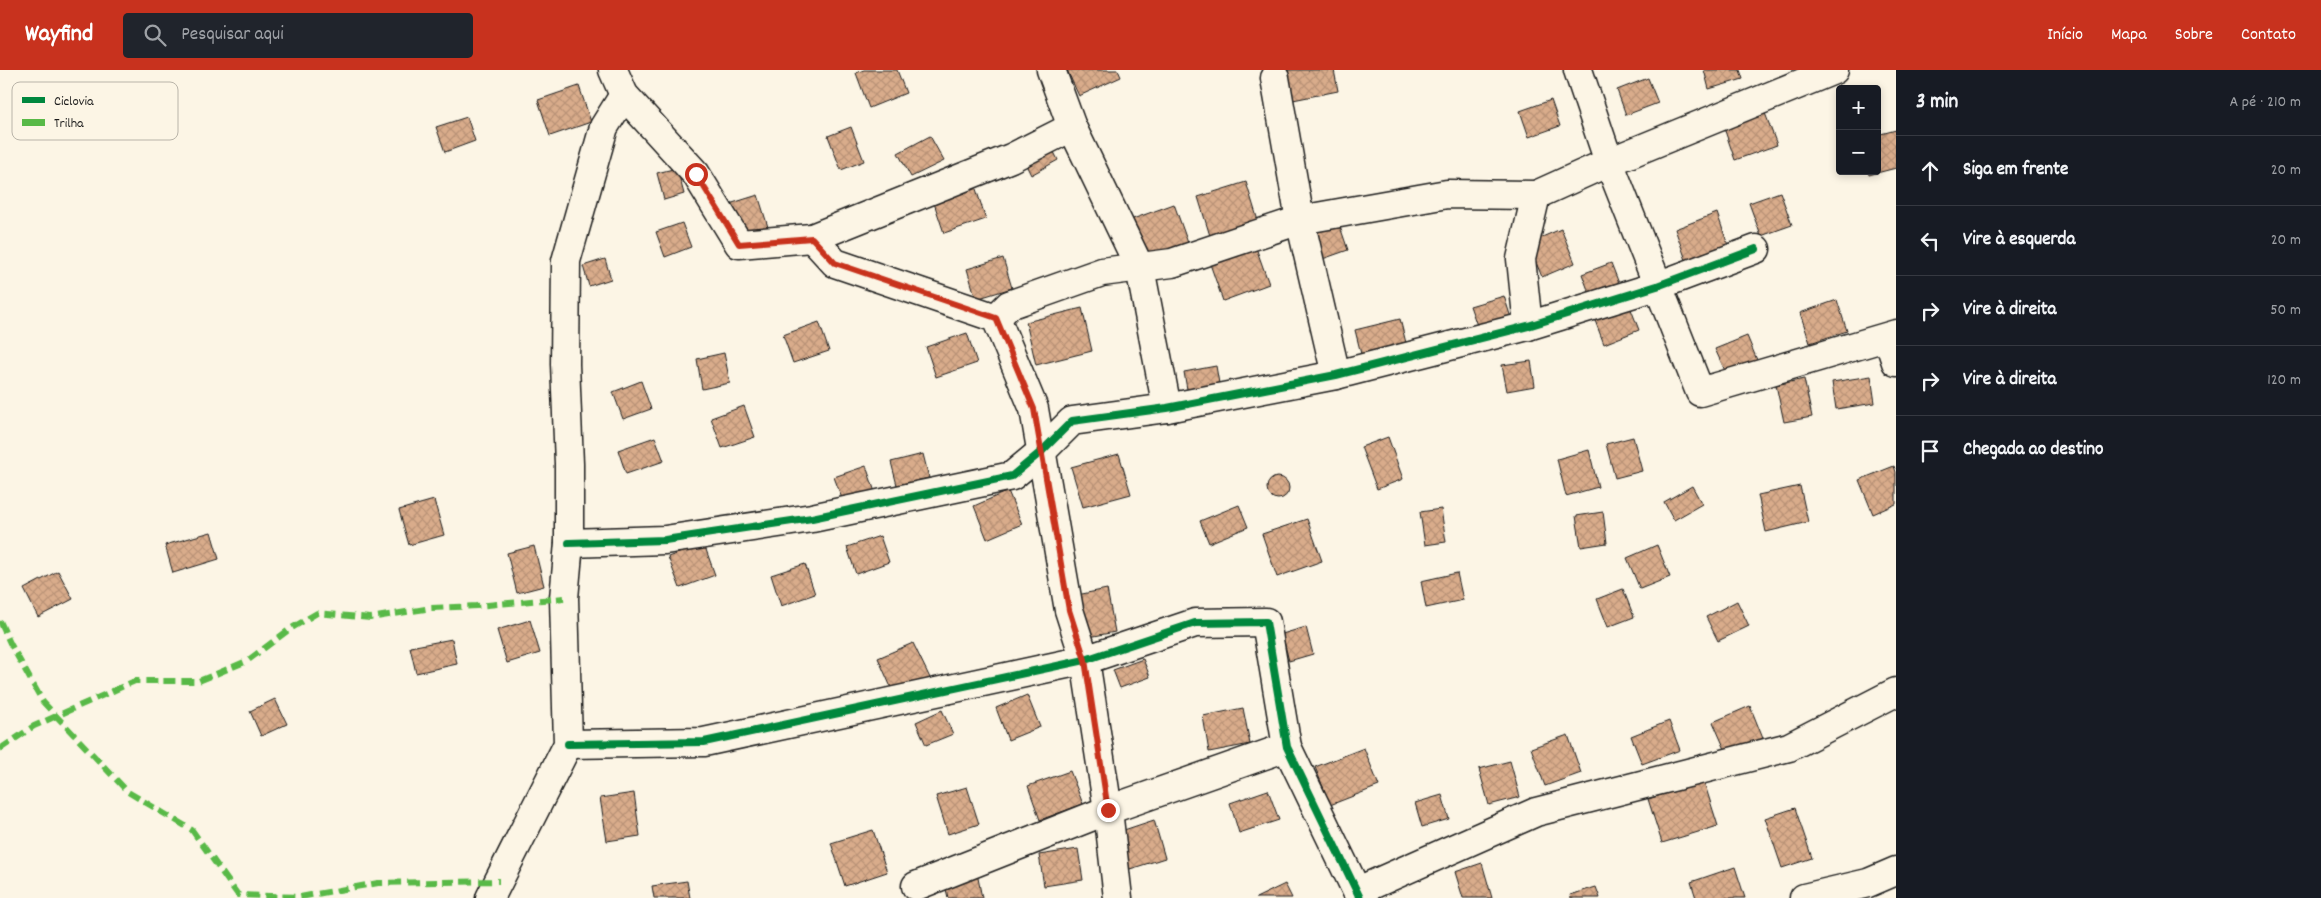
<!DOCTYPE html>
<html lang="pt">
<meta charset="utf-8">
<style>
body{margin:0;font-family:Dekko,sans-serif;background:#20242c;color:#f1f3f6}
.controls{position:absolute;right:15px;top:15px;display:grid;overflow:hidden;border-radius:5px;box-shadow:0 2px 8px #0003}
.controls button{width:45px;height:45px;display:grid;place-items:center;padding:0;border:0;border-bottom:1px solid #363941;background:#171b24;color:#f1f3f6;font:25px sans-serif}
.stop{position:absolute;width:15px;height:15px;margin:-11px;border:4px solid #c8321e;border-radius:50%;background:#fff}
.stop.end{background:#c8321e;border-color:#fff;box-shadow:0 1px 5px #0008}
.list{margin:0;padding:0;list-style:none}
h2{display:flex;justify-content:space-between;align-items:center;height:65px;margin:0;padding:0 20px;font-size:21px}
h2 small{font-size:16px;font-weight:400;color:#9ea1a6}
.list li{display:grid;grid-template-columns:32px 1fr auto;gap:15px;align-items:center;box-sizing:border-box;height:70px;padding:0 20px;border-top:1px solid #363941}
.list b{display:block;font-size:19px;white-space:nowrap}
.list em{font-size:16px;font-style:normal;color:#9ea1a6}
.icon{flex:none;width:28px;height:28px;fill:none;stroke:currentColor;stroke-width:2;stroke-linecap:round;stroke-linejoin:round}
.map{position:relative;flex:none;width:1896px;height:828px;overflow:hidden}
header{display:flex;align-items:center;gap:30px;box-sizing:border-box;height:70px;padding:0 25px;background:#c8321e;color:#fff}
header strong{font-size:24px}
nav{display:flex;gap:28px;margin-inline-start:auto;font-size:18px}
.search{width:350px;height:45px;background:#20242c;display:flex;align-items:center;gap:12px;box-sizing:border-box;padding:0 18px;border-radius:5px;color:#9ea1a6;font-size:19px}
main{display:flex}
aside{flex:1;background:#171b24}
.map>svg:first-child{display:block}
</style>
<header>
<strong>Wayfind</strong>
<div class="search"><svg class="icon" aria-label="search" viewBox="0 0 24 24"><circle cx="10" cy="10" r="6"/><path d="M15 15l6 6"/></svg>Pesquisar aqui</div>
<nav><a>Início</a><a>Mapa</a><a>Sobre</a><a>Contato</a></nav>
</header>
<main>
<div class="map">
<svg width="1896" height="828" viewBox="0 0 1896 828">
<defs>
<pattern id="building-cross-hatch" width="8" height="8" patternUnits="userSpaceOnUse" patternTransform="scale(1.25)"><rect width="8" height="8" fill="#d9ac8b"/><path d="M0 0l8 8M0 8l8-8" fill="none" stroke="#ba9377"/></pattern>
</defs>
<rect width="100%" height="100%" fill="#fcf5e5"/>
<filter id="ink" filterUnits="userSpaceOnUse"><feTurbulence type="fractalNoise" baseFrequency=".02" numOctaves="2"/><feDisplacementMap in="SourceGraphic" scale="10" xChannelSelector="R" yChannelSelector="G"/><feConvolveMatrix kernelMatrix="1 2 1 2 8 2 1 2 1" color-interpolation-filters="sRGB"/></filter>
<g filter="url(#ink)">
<g fill="url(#building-cross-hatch)" stroke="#1c1c1c">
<path d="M864,0h33l9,23 -37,15 -13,-35z"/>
<path d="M1067,0h51l3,7 -42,19z"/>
<path d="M1276,0h58l4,21 -55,11z"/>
<path d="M1704,0h36l3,9 -34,10z"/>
<path d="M1648,8l10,25 -32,12 -9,-25z"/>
<path d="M579,16l12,36 -41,14 -12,-36z"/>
<path d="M1551,30l9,26 -31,11 -9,-26z"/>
<path d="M1765,43l12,32 -42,15 -11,-32z"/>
<path d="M467,47l8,24 -30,11 -9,-25z"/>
<path d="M851,57l13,34 -23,9 -13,-34z"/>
<path d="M1896,60v38l-27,7 -1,-4h9v-36z"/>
<path d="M930,66l14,25 -33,16 -13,-24z"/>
<path d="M1049,72l9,18 -27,15 -9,-18z"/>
<path d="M677,98l7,26 -20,6 -7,-27z"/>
<path d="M1246,112l13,42 -48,15 -13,-42z"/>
<path d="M975,116l11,33 -42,14 -11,-33z"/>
<path d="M1780,122l12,33 -31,11 -12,-33z"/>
<path d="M758,125l10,32 -31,10 -11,-32z"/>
<path d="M1174,134l14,39 -45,16 -13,-39z"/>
<path d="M1717,143l11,32 -42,15 -11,-31z"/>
<path d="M1337,148l11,32 -31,11 -11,-32z"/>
<path d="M682,153l9,24 -26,10 -9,-25z"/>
<path d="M1561,159l14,34 -33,14 -14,-34z"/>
<path d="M1255,175l14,39 -46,17 -14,-40z"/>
<path d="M1003,188l9,30 -36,11 -9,-30z"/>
<path d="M605,189l6,20 -22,7 -6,-20z"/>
<path d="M1611,193l9,23 -29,12 -9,-24z"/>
<path d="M1504,226l8,25 -33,10 -9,-25z"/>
<path d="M1837,230l10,31 -37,12 -10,-30z"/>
<path d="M1629,234l10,26 -35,14 -10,-26z"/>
<path d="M1082,238l10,43 -56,14 -10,-43z"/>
<path d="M1400,249l8,32 -45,11 -8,-32z"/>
<path d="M819,252l10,29 -36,12 -10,-28z"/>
<path d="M967,263l10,30 -41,14 -10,-30z"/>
<path d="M1747,266l10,24 -31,13 -11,-24z"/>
<path d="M724,283l6,30 -28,6 -5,-30z"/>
<path d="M1531,291l4,25 -28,5 -5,-26z"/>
<path d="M1216,296l4,23 -32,6 -4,-23z"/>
<path d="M1871,306l4,27 -39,6 -4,-27z"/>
<path d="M1804,309l8,38 -28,5 -8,-37z"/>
<path d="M641,311l10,28 -28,10 -10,-27z"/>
<path d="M744,336l11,31 -33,11 -11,-30z"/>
<path d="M655,367l9,24 -38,13 -8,-24z"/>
<path d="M1388,367l15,42 -26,10 -16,-42z"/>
<path d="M1633,367l9,34 -27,7 -9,-34z"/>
<path d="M1589,380l9,37 -32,9 -9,-37z"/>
<path d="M923,384l6,24 -32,7 -6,-23z"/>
<path d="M1119,384l12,40 -48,13 -12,-40z"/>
<path d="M866,396l9,26 -31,12 -10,-27z"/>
<path d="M1894,396l2,6v32l-23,10 -14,-34z"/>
<circle cx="1278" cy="418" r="11"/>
<path d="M1692,416l10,18 -28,16 -10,-18z"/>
<path d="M1800,416l8,36 -42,10 -8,-37z"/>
<path d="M1008,421l14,33 -35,15 -13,-33z"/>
<path d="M434,430l10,35 -35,10 -10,-35z"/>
<path d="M1239,435l9,22 -39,16 -9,-22z"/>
<path d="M1441,439l5,33 -21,3 -5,-33z"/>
<path d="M1603,442l4,31 -26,4 -5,-31z"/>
<path d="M1307,449l15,42 -45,16 -15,-43z"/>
<path d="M211,462l8,27 -46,14 -8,-28z"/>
<path d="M880,466l9,26 -33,12 -9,-27z"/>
<path d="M704,474l11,31 -35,13 -12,-31z"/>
<path d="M1657,475l13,32 -30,12 -13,-31z"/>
<path d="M534,476l10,40 -27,7 -10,-40z"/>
<path d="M805,494l10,30 -34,12 -10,-31z"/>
<path d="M58,501l15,28 -35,18 -14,-28z"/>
<path d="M1457,503l6,27 -37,8 -5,-27z"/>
<path d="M1107,519l8,43 -31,6 -7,-43z"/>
<path d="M1623,519l11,28 -26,10 -11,-28z"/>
<path d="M1737,531l12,25 -31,15 -12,-24z"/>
<path d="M530,550l10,33 -33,10 -10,-33z"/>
<path d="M1306,557l7,27 -24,7 -7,-27z"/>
<path d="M452,569l5,25 -41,9 -6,-26z"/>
<path d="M913,573l17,35 -36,16 -16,-36z"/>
<path d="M1143,589l7,18 -30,11 -7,-18z"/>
<path d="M1027,625l13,32 -32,13 -12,-32z"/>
<path d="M275,629l12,25 -26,12 -11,-25z"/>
<path d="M1750,636l14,35 -36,15 -15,-34z"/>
<path d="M1243,638l7,36 -41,8 -6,-36z"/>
<path d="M942,640l11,24 -27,11 -10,-23z"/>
<path d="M1669,651l11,29 -38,14 -11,-28z"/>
<path d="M1568,665l13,38 -36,13 -14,-38z"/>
<path d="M1364,678l15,38 -49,19 -15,-38z"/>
<path d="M1510,691l10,36 -31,8 -10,-36z"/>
<path d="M1070,701l13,33 -43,16 -12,-34z"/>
<path d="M1704,712l14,44 -56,17 -14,-44z"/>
<path d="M967,717l12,37 -31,10 -12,-38z"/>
<path d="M1268,720l11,30 -40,13 -9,-30z"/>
<path d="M634,723l6,43 -33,5 -7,-43z"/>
<path d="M1442,725l7,24 -27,8 -7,-24z"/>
<path d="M1795,738l17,50 -30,10 -17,-50z"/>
<path d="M1154,750l11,38 -35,11 -12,-37z"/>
<path d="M873,760l14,42 -42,14 -14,-43z"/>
<path d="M1078,779l5,31 -39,6 -5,-31z"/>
<path d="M1482,793l10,35h-29l-8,-26z"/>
<path d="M1735,797l10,31h-49l-5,-16z"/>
<path d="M977,803l5,25h-34l-4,-18z"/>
<path d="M687,811l3,17h-36l-2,-12z"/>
<path d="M1285,814l7,14h-36z"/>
<path d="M1596,817l4,11h-29l-1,-3z"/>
</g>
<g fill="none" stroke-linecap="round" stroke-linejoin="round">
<g stroke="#1c1c1c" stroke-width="31">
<g id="street">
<path d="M613,0l11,25 72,79 43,70 73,-6 199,-80 61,-31"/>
<path d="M1051,0l21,57 68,141 27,140"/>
<path d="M1578,0l31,92 91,230 196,-58"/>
<path d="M1275,8l25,142 36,155"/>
<path d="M812,168l23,25 161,55 38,91 35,201 16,50 23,150 10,88"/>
<path d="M996,248l13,-13 93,-33 70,-9 128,-43 147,-26 89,1 73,-33 225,-92"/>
<path d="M1528,256l-7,-67 15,-64"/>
<path d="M1888,268l8,24"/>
<path d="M569,473l96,-3 147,-22 200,-42 30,-25 30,-30 95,-13 169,-33 192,-49 129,-40 99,-37"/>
<path d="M568,674l136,-2 381,-82 110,-37 71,-1 21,125 73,151"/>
<path d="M916,816l192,-76 179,-63"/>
<path d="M1358,821l178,-79 253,-65 107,-55"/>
<path d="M490,828l78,-154 -4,-146 5,-55v-79l-4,-100 1,-103 38,-134 20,-32"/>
<path d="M1804,828l64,-15 28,-12"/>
</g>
</g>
<use href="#street" stroke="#fcf5e5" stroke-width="28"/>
<g stroke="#58b947" stroke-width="6" stroke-dasharray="12 6" stroke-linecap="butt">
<path d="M0,551l10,22 33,59 85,90 64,38 46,65 62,2 78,-14 121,-2"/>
<path d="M0,679l34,-23 101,-45h64l48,-20 43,-32 27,-16 53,5 61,-10 45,-2 88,-8"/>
</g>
<g stroke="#fcf5e5" stroke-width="11">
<g id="cycleway">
<path d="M569,473l96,-3 147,-22 200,-42 30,-25 30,-30 95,-13 169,-33 192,-49 129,-40 99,-37"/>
<path d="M568,674l136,-2 381,-82 110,-37 71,-1 21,125 73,151"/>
</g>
</g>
<use href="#cycleway" stroke="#00873e" stroke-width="8"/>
</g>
</g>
<g fill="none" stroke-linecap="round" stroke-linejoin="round" filter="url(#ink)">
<path stroke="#c8321e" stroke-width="6" d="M696,104l43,70 73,-6 23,25 161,55 38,91 35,201 16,50 23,150"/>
</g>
<rect x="12" y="12" width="166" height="58" rx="8" fill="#fcf5e5" stroke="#b9b4a9" stroke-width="1"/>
<rect x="22" y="27" width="23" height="6" fill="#00873e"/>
<rect x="22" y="49" width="23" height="7" fill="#58b947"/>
<g font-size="14" fill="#1c1c1c">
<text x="54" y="35">Ciclovia</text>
<text x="54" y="57">Trilha</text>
</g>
</svg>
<div class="controls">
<button>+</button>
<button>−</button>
</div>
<div class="stop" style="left:696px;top:104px"></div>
<div class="stop end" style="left:1108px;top:740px"></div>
</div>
<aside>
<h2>3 min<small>A pé · 210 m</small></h2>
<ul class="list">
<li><svg class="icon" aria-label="ahead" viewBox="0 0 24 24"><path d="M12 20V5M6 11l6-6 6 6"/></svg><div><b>Siga em frente</b></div><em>20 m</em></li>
<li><svg class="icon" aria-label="left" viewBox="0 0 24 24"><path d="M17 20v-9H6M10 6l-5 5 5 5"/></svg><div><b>Vire à esquerda</b></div><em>20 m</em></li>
<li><svg class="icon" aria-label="right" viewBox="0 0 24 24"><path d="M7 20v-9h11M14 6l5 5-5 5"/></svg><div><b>Vire à direita</b></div><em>50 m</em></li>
<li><svg class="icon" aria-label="right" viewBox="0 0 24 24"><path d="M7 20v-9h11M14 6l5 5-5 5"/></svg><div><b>Vire à direita</b></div><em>120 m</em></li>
<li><svg class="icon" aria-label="arrive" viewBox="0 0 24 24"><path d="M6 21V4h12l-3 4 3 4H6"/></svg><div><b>Chegada ao destino</b></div></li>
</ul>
</aside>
</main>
